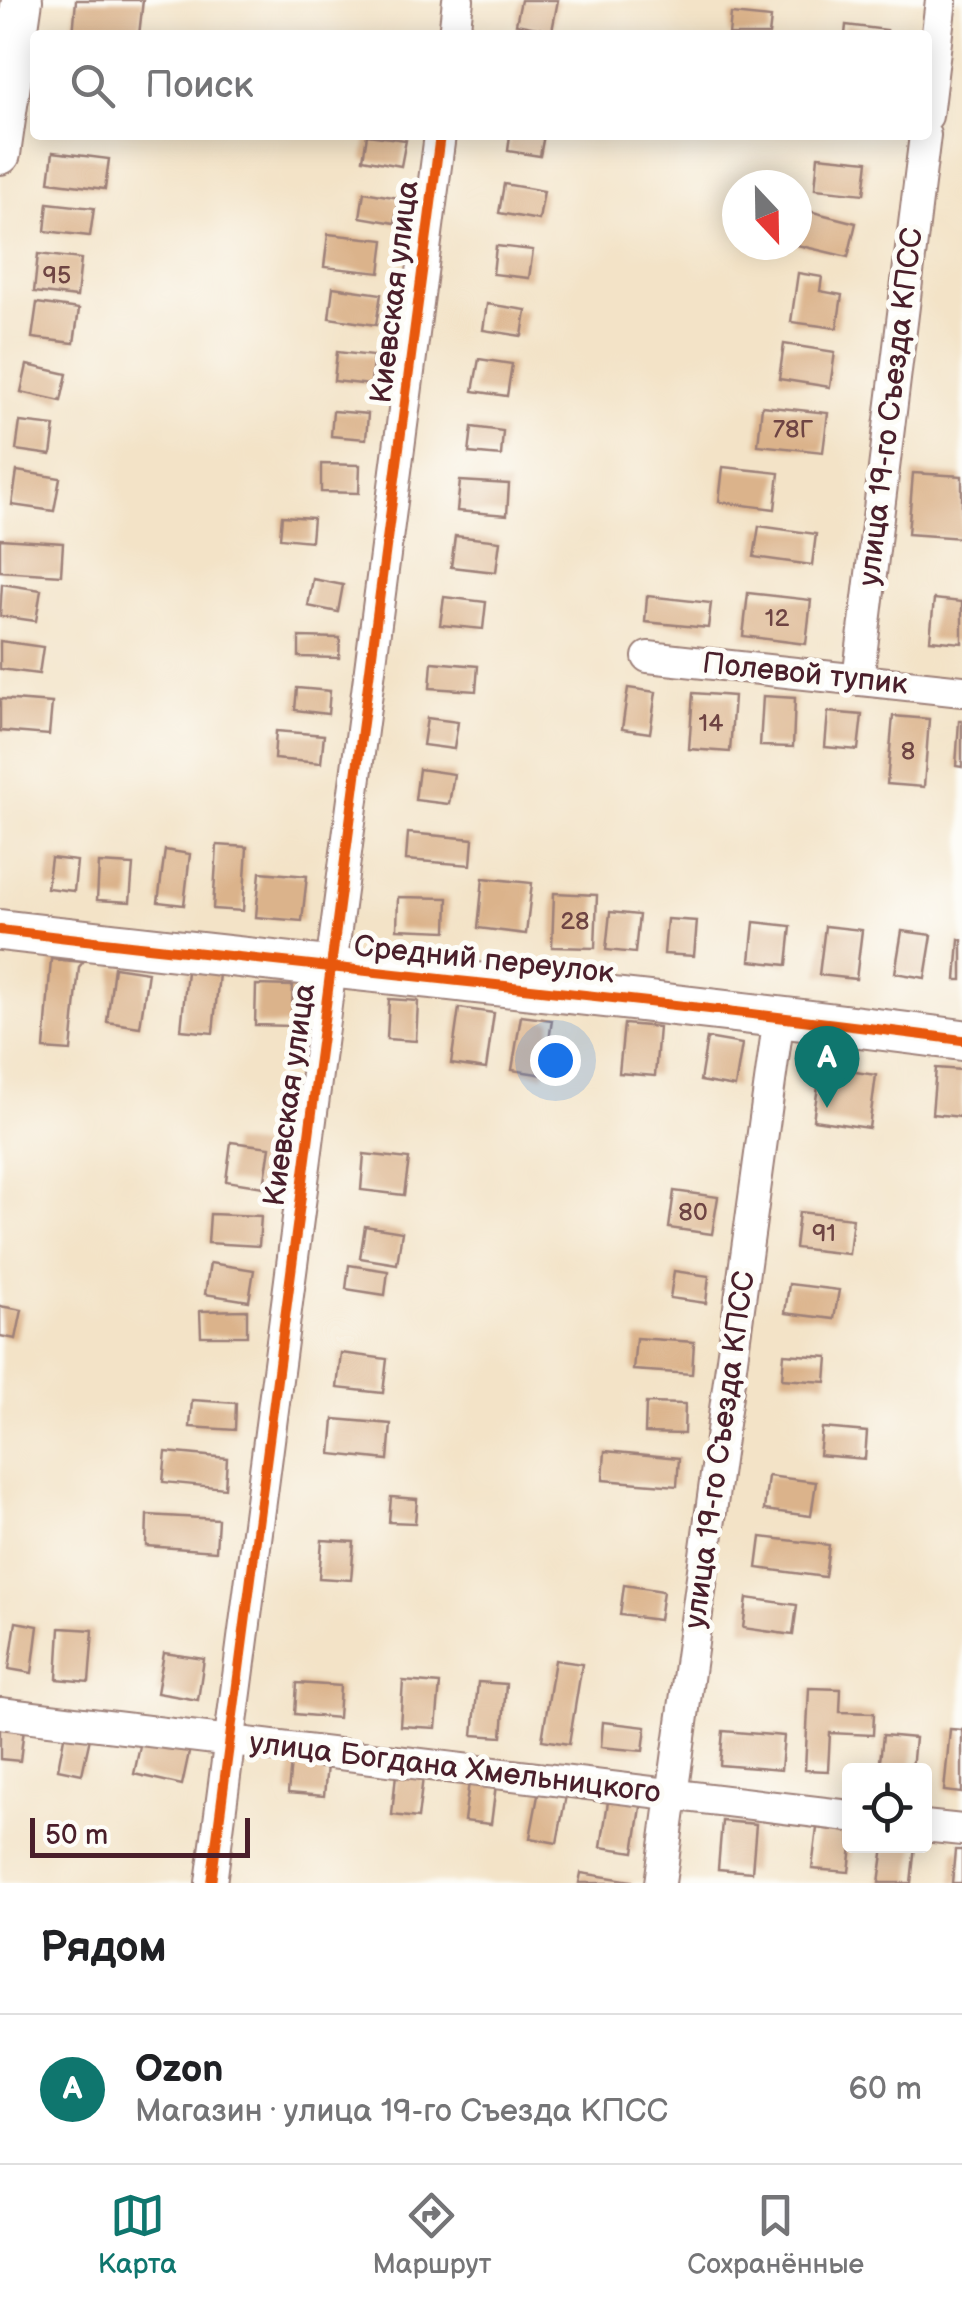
<!DOCTYPE html>
<html lang="ru">
<meta charset="utf-8">
<style>
body{margin:0;font-family:"Balsamiq Sans",sans-serif;background:#f6f6f6;color:#202124}
.controls{position:absolute;right:30px;bottom:30px;display:grid;overflow:hidden;border-radius:10px;box-shadow:0 5px 25px #0003}
.controls button{width:90px;height:90px;display:grid;place-items:center;padding:0;border:0;border-bottom:2px solid #e0e0e0;background:#fff;color:#202124;font:50px sans-serif}
.compass{position:absolute;left:722px;top:170px;width:90px;height:90px;border-radius:50%;background:#fff;box-shadow:0 5px 25px #0003;rotate:158deg}
.scale{position:absolute;left:30px;bottom:25px;width:220px;box-sizing:border-box;padding-left:10px;border:5px solid #4a1f2b;border-top:0;font-size:28px;line-height:35px;white-space:nowrap;color:#4a1f2b;-webkit-text-stroke:8px #fdfcf7;paint-order:stroke}
.you{position:absolute;left:555px;top:1060px;width:35px;height:35px;margin:-25px;border:8px solid #fff;border-radius:50%;background:#1a73e8;box-shadow:0 0 0 15px #1a73e833}
.badge{display:grid;place-items:center;width:65px;height:65px;border-radius:50%;background:#0f766e;color:#fff;font-size:32px;font-weight:700}
.pin{position:absolute;translate:-50% -82px;filter:drop-shadow(0 2px 5px #0008)}
.pin::after{content:'';position:absolute;top:52px;width:35px;height:30px;background:inherit;clip-path:polygon(0 0,100% 0,50% 100%)}
.list{margin:0;padding:0;list-style:none}
h2{display:flex;justify-content:space-between;align-items:center;height:130px;margin:0;padding:0 40px;font-size:42px}
h2 small{font-size:32px;font-weight:400;color:#757577}
.list li{display:grid;grid-template-columns:65px 1fr auto;gap:30px;align-items:center;box-sizing:border-box;height:150px;padding:0 40px;border-top:2px solid #e0e0e0}
.list b{display:block;font-size:38px;white-space:nowrap}
.list p{margin:0;font-size:32px;white-space:nowrap;color:#757577}
.list em{font-size:32px;font-style:normal;color:#757577}
.icon{flex:none;width:55px;height:55px;fill:none;stroke:currentColor;stroke-width:2;stroke-linecap:round;stroke-linejoin:round}
.map{position:relative;flex:none;width:962px;height:1883px;overflow:hidden}
.search{position:absolute;background:#fff;box-shadow:0 5px 25px #0003;left:30px;right:30px;top:30px;height:110px;display:flex;align-items:center;gap:25px;box-sizing:border-box;padding:0 35px;border-radius:10px;color:#757577;font-size:38px}
.sheet{height:280px;background:#fff}
nav{display:flex;justify-content:space-around;align-items:center;box-sizing:border-box;height:140px;border-top:2px solid #e0e0e0;background:#fff;font-size:28px;color:#757577}
nav a{display:grid;justify-items:center;gap:5px}
nav .on{color:#0f766e}
.map>svg:first-child{display:block}
</style>
<div class="map">
<svg width="962" height="1883" viewBox="0 0 962 1883">
<rect width="100%" height="100%" fill="#fdfcf7"/>
<filter id="ink" filterUnits="userSpaceOnUse"><feTurbulence type="fractalNoise" baseFrequency=".01" numOctaves="2"/><feDisplacementMap in="SourceGraphic" scale="20" xChannelSelector="R" yChannelSelector="G"/><feConvolveMatrix kernelMatrix="1 2 1 2 8 2 1 2 1" color-interpolation-filters="sRGB"/></filter>
<filter id="wash" filterUnits="userSpaceOnUse"><feTurbulence type="fractalNoise" baseFrequency=".0048" numOctaves="4" result="noise"/><feDisplacementMap in="SourceGraphic" scale="40" xChannelSelector="R" yChannelSelector="G"/><feGaussianBlur stdDeviation="2.25" result="paint"/><feColorMatrix in="noise" values="0 0 0 0 0 0 0 0 0 0 0 0 0 0 0 0 0 1.4 0 .05"/><feComposite in="paint" operator="in"/></filter>
<g filter="url(#wash)">
<rect width="100%" height="100%" fill="#f3e3c7"/>
<g id="blocks">
<g fill="#dbb38b">
<path d="M76,0h67l-4,35h-66z"/>
<path d="M521,0h37l-6,31 -36,-7z"/>
<path d="M731,14l40,4 -2,17h-40z"/>
<path d="M846,25l41,5 -1,5h-41z"/>
<path d="M367,135l39,5 -5,26 -38,-7z"/>
<path d="M510,135h34l-4,21 -32,-5z"/>
<path d="M53,152l56,7 -4,30 -56,-7z"/>
<path d="M818,156l50,5 -4,33 -49,-5z"/>
<path d="M504,184l40,7 -5,29 -40,-7z"/>
<path d="M364,192l35,6 -4,25 -35,-6z"/>
<path d="M48,203l46,5 -4,28 -45,-5z"/>
<path d="M797,208l59,15 -8,34 -51,-12z"/>
<path d="M328,234l56,6 -4,33 -56,-6z"/>
<path d="M496,246l37,4 -4,28 -36,-4z"/>
<path d="M38,254l43,5 -4,38 -43,-5z"/>
<path d="M798,273l24,4 -2,14 22,4 -5,33 -46,-6z"/>
<path d="M333,287l48,7 -5,31 -47,-7z"/>
<path d="M37,303l42,6 -5,34 -42,-5z"/>
<path d="M487,304l39,6 -4,26 -39,-6z"/>
<path d="M784,344l51,8 -5,35 -51,-8z"/>
<path d="M337,352l36,4 -2,29 -37,-4z"/>
<path d="M479,359l33,5 -5,32 -34,-5z"/>
<path d="M27,365l40,9 -6,27 -40,-9z"/>
<path d="M762,406l66,7 -5,39 -65,-7z"/>
<path d="M333,411l35,3 -2,25 -35,-3z"/>
<path d="M20,422l35,4 -4,29 -35,-5z"/>
<path d="M472,427l31,4 -2,25 -32,-3z"/>
<path d="M321,464l39,1 -1,28 -38,-1z"/>
<path d="M723,467l56,6 -4,36 -56,-7z"/>
<path d="M17,471l43,7 -6,33 -42,-6z"/>
<path d="M913,473l49,3v62l-54,-4z"/>
<path d="M460,481l49,3 -2,31 -50,-4z"/>
<path d="M282,516l31,2 -2,23 -31,-3z"/>
<path d="M759,526l57,8 -4,31 -58,-8z"/>
<path d="M455,536l45,5 -4,31 -45,-5z"/>
<path d="M0,539l63,4 -2,32 -61,-4z"/>
<path d="M313,579l30,6 -5,27 -30,-6z"/>
<path d="M2,584l39,6 -5,31 -36,-5z"/>
<path d="M748,593l63,7 -5,44 -63,-8z"/>
<path d="M647,596l64,7 -3,25 -63,-6z"/>
<path d="M444,597l42,5 -3,27 -43,-4z"/>
<path d="M934,599l28,3v41l-32,-3z"/>
<path d="M299,637l41,1 -1,20 -40,-1z"/>
<path d="M0,641l43,6 -4,27 -39,-5z"/>
<path d="M432,662l46,4 -2,25 -46,-3z"/>
<path d="M297,688l33,3 -2,23 -33,-4z"/>
<path d="M628,688l28,4 -6,41 -28,-4z"/>
<path d="M693,693l41,3 -4,56 -41,-3z"/>
<path d="M763,696l32,2 -2,49 -33,-1z"/>
<path d="M0,699l52,4 -3,32 -49,-4z"/>
<path d="M828,712l34,3 -4,35 -33,-3z"/>
<path d="M893,716l36,3 -5,68 -37,-3z"/>
<path d="M427,718l31,4 -4,27 -31,-4z"/>
<path d="M959,721h3v46l-6,-1z"/>
<path d="M276,731l48,4 -3,28 -47,-4z"/>
<path d="M419,769l35,5 -5,30 -34,-4z"/>
<path d="M408,833l65,6 -2,26 -65,-5z"/>
<path d="M217,845l30,2 -4,64 -30,-2z"/>
<path d="M165,850l25,4 -6,51 -26,-3z"/>
<path d="M51,858l26,3 -3,30 -27,-3z"/>
<path d="M99,863l34,2 -3,37 -33,-2z"/>
<path d="M260,872l47,4 -5,45 -46,-4z"/>
<path d="M483,878l49,5 -6,51 -48,-6z"/>
<path d="M554,893l43,2 -2,53 -43,-1z"/>
<path d="M398,897l50,1 -1,33 -50,-2z"/>
<path d="M610,912l29,3 -4,38 -29,-3z"/>
<path d="M667,919l30,2 -3,35 -30,-2z"/>
<path d="M754,922l37,4 -4,39 -37,-4z"/>
<path d="M825,926l37,4 -6,49 -37,-4z"/>
<path d="M902,931l30,4 -7,43 -30,-5z"/>
<path d="M959,939l3,1v40h-6z"/>
<path d="M51,959l32,3 -4,5 -8,84 -27,-2z"/>
<path d="M114,967l34,5 -8,55 -33,-5z"/>
<path d="M187,971l32,3 -6,59 -32,-3z"/>
<path d="M256,985l37,1 -2,40 -36,-1z"/>
<path d="M389,999l29,2 -2,40 -29,-2z"/>
<path d="M459,1008l35,5 -8,56 -35,-5z"/>
<path d="M521,1016l31,4 -8,55 -32,-5z"/>
<path d="M624,1024l35,3 -4,49 -36,-3z"/>
<path d="M707,1038l35,6 -7,43 -35,-6z"/>
<path d="M821,1067l55,8 -7,53 -56,-8z"/>
<path d="M936,1068l26,2v47l-30,-3z"/>
<path d="M231,1142l39,5 -6,40 -38,-6z"/>
<path d="M364,1154l45,5 -5,36 -43,-5z"/>
<path d="M674,1191l44,6 -6,37 -43,-6z"/>
<path d="M799,1212l54,6 -4,36 -54,-6z"/>
<path d="M210,1214l51,2 -2,30 -51,-3z"/>
<path d="M365,1226l37,6 -5,32 -37,-6z"/>
<path d="M210,1263l44,7 -5,31 -44,-7z"/>
<path d="M349,1265l39,6 -3,24 -39,-6z"/>
<path d="M674,1271l35,5 -3,27 -36,-5z"/>
<path d="M789,1284l50,6 -5,29 -49,-6z"/>
<path d="M0,1306l22,4 -6,29 -16,-3z"/>
<path d="M247,1310v26h-46l-1,-25z"/>
<path d="M636,1338l58,4 -2,32 -59,-4z"/>
<path d="M341,1353l46,6 -4,34 -46,-5z"/>
<path d="M784,1354l44,3 -2,25 -44,-3z"/>
<path d="M192,1400l44,3 -1,27 -45,-3z"/>
<path d="M646,1403l39,1 -1,30 -39,-1z"/>
<path d="M334,1419l57,5 -3,36 -57,-6z"/>
<path d="M822,1428l45,4 -2,27 -46,-4z"/>
<path d="M605,1451l74,7 -2,28 -74,-6z"/>
<path d="M166,1452l61,6 -2,30 -62,-6z"/>
<path d="M768,1476l48,6 -5,34 -47,-6z"/>
<path d="M391,1497l26,2 -2,24 -26,-1z"/>
<path d="M147,1515l71,4 -2,32 -70,-5z"/>
<path d="M761,1537l68,8 -4,32 -68,-9z"/>
<path d="M322,1540l32,2 -3,38 -32,-2z"/>
<path d="M624,1585l39,6 -4,29 -39,-5z"/>
<path d="M747,1598l50,7 -4,30 -50,-7z"/>
<path d="M16,1622l22,4 -6,47 -23,-4z"/>
<path d="M60,1628l33,2 -4,52 -32,-3z"/>
<path d="M164,1653l40,6 -6,41 -41,-7z"/>
<path d="M555,1660l27,4 -13,80 -27,-4z"/>
<path d="M403,1681l37,3 -4,44 -36,-2z"/>
<path d="M478,1682l28,2 -4,53 -29,-2z"/>
<path d="M297,1683l43,3 -2,32 -43,-4z"/>
<path d="M809,1688l32,1 -1,23 34,1 -1,22 -43,-2 -2,38 -23,-1z"/>
<path d="M603,1722l43,5 -3,24 -42,-4z"/>
<path d="M0,1725l24,3 -4,33 -20,-2z"/>
<path d="M950,1729l12,1v63l-18,-2z"/>
<path d="M723,1731l61,5 -3,34 -61,-5z"/>
<path d="M65,1732l25,6 -8,36 -24,-5z"/>
<path d="M883,1735l32,3 -3,32h-33z"/>
<path d="M142,1737l48,11 -8,37 -48,-11z"/>
<path d="M291,1762l36,3 -3,31 -36,-3z"/>
<path d="M396,1774l27,3 -5,41 -26,-3z"/>
<path d="M469,1782l27,3 -5,39 -27,-3z"/>
<path d="M539,1790l27,5 -9,48 -27,-5z"/>
<path d="M609,1795l33,6 -8,51 -33,-5z"/>
<path d="M722,1821l34,3 -4,48 -34,-3z"/>
<path d="M817,1828l33,4v14h2l-3,26 -37,-3z"/>
<path d="M884,1846h31l-4,37h-32z"/>
<path d="M955,1850h7v33h-10z"/>
<path d="M581,1873l51,8v2h-53z"/>
</g>
</g>
</g>
<g filter="url(#ink)">
<use href="#blocks" fill-opacity="0" stroke="#9e8179" stroke-width="2.5"/>
<g fill="none" stroke-linecap="round" stroke-linejoin="round">
<g stroke="#9e8179" stroke-width="34">
<g id="street">
<path d="M454,35l4,-35"/>
<path d="M927,116l14,-116"/>
<path d="M648,657l314,34"/>
<path d="M858,680l67,-545"/>
<path d="M0,1713l850,103"/>
<path d="M924,1826l38,4"/>
<path d="M211,1883l229,-1748"/>
<path d="M660,1883l119,-867"/>
</g>
</g>
<g stroke="#9e8179" stroke-width="44">
<g id="secondary">
<path d="M0,154l22,-154"/>
<path d="M0,930c321,38 642,68 962,110"/>
</g>
</g>
<use href="#street" stroke="#fff" stroke-width="30"/>
<use href="#secondary" stroke="#fff" stroke-width="40"/>
<g stroke="#fdfcf7" stroke-width="16">
<g id="cycleway">
<path d="M0,930c321,38 642,68 962,110"/>
<path d="M211,1883l229,-1748"/>
</g>
</g>
<use href="#cycleway" stroke="#e8590c" stroke-width="10"/>
</g>
</g>
<g text-anchor="middle" dominant-baseline="central" stroke-width="10" stroke-linejoin="round" paint-order="stroke">
<g font-size="25" fill="#6e4443">
<text x="57" y="275">95</text>
<text x="793" y="429">78Г</text>
<text x="777" y="618">12</text>
<text x="711" y="723">14</text>
<text x="908" y="751">8</text>
<text x="575" y="921">28</text>
<text x="693" y="1212">80</text>
<text x="824" y="1233">91</text>
</g>
<g font-size="30" fill="#4a1f2b" stroke="#fdfcf7">
<text transform="translate(395 292) rotate(-83)">Киевская улица</text>
<text transform="translate(891 407) rotate(-83)">улица 19-го Съезда КПСС</text>
<text transform="translate(805 674) rotate(6)">Полевой тупик</text>
<text transform="translate(484 960) rotate(6)">Средний переулок</text>
<text transform="translate(290 1095) rotate(-82)">Киевская улица</text>
<text transform="translate(720 1450) rotate(-82)">улица 19-го Съезда КПСС</text>
<text transform="translate(455 1768) rotate(7)">улица Богдана Хмельницкого</text>
</g>
</g>
</svg>
<div class="controls">
<button><svg class="icon" aria-label="locate" viewBox="0 0 24 24"><circle cx="12" cy="12" r="6"/><path d="M12 2v4M12 18v4M2 12h4M18 12h4"/></svg></button>
</div>
<svg class="compass" viewBox="-18 -18 36 36"><path d="M0-13l5 13h-10z" fill="#e53935"/><path d="M0 13l5-13h-10z" fill="#757577"/></svg>
<div class="scale">50 m</div>
<div class="you"></div>
<div class="pin badge" style="left:827px;top:1108px">A</div>
<div class="search"><svg class="icon" aria-label="search" viewBox="0 0 24 24"><circle cx="10" cy="10" r="6"/><path d="M15 15l6 6"/></svg>Поиск</div>
</div>
<section class="sheet">
<h2>Рядом<small></small></h2>
<ul class="list">
<li><span class="badge">A</span><div><b>Ozon</b><p>Магазин · улица 19-го Съезда КПСС</p></div><em>60 m</em></li>
</ul>
</section>
<nav>
<a class="on"><svg class="icon" aria-label="map" viewBox="0 0 24 24"><path d="M3 6l6-2 6 2 6-2v14l-6 2-6-2-6 2zM9 4v14M15 6v14"/></svg>Карта</a>
<a><svg class="icon" aria-label="directions" viewBox="0 0 24 24"><path d="M12 3l9 9-9 9-9-9zM9 14v-3h6M13 9l2 2-2 2"/></svg>Маршрут</a>
<a><svg class="icon" aria-label="saved" viewBox="0 0 24 24"><path d="M7 4h10v16l-5-4-5 4z"/></svg>Сохранённые</a>
</nav>
